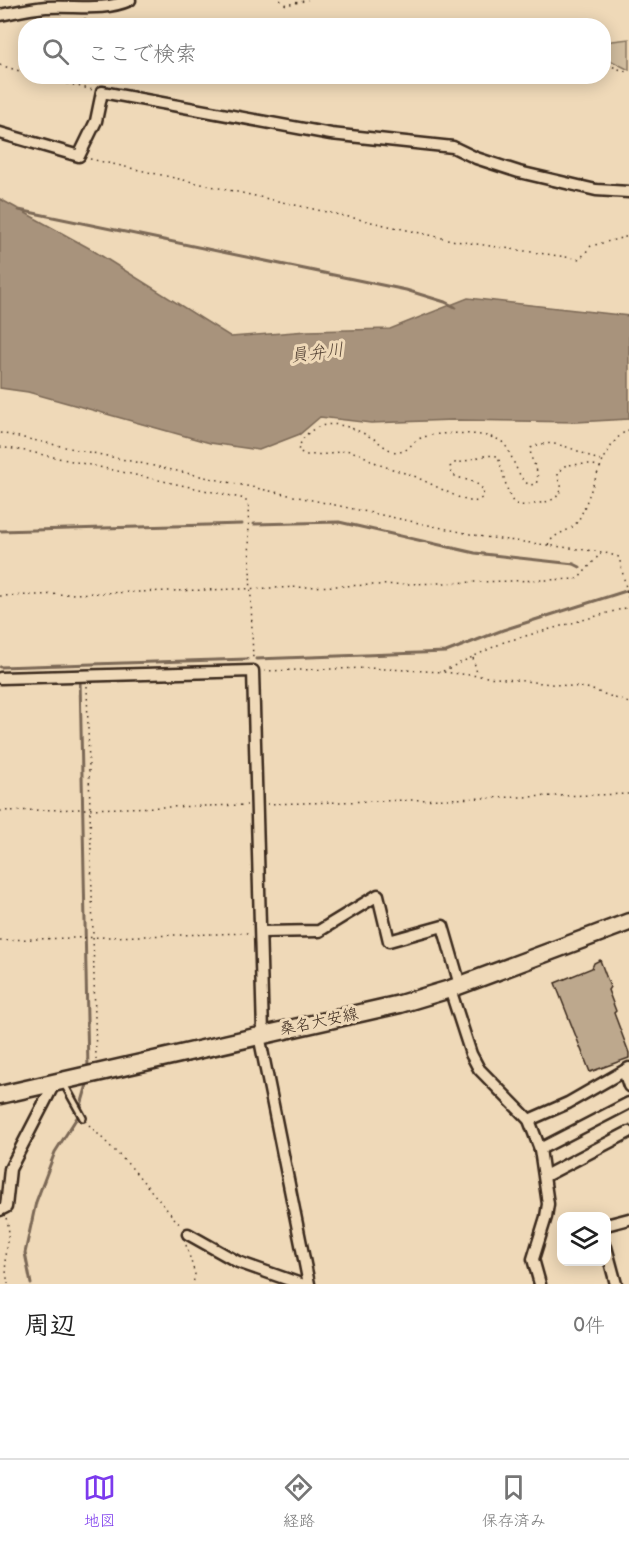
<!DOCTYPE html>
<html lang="ja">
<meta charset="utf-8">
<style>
body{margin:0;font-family:"Balsamiq Sans","Klee One",sans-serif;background:#f2f2f2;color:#222}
.controls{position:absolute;right:18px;bottom:18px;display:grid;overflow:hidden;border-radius:12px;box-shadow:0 3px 15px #0003}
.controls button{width:54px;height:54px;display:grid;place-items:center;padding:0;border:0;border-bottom:2px solid #e0e0e0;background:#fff;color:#222;font:30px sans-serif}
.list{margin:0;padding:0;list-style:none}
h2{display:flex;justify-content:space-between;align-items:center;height:78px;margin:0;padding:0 24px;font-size:26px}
h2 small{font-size:20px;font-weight:400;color:#767676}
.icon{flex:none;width:33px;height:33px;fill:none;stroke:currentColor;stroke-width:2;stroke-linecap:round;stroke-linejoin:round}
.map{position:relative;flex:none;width:629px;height:1284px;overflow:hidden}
.search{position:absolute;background:#fff;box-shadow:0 3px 15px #0003;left:18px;right:18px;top:18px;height:66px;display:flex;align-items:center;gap:15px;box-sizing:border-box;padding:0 21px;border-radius:24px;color:#767676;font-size:22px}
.sheet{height:174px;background:#fff}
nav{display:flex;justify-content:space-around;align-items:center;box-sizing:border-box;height:84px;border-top:2px solid #e0e0e0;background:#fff;font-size:16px;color:#767676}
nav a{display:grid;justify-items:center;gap:3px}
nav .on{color:#7c3aed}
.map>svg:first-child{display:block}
</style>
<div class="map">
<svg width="629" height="1284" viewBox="0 0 629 1284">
<rect width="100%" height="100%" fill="#efd9b8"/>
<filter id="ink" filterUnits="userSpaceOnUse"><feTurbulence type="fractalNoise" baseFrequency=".0167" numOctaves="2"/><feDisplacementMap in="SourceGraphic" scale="12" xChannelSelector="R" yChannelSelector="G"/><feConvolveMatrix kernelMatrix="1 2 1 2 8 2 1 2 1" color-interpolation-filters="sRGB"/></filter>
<g filter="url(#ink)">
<path fill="#d1bd9f" stroke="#86745e" stroke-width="1.5" d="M629,39v31l-25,-13v-15z"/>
<path fill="#a8937c" stroke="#7c6956" stroke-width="1.5" d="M0,199l89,49 142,89 76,-6 83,-2 78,-31 161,18v103l-52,3 -124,-2 -82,3 -51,-6 -20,17 -41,16 -49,-7 -182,-51 -28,-4z"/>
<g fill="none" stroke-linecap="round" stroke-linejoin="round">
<g stroke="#7c6956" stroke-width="3">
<path d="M19,210l387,80 39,12 10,5"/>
<path d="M254,524l85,-2 136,31 99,11 6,3"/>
<path d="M0,531l242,-7"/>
<path d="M256,659l190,-7 57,-22 126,-40"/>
<path d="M0,667l247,-8"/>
<path d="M80,679l8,389"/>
<path d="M31,1284l-6,-31 11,-51 19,-50 23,-36 10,-35"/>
</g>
</g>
<path fill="#bda88d" stroke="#3b2a1e" stroke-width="1.5" d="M600,960l10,27 -2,3 8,21 -2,2 15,40v5l-39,14 -35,-89 37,-15 2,-5z"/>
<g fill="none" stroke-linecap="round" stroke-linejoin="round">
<g stroke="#3b2a1e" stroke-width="10">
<path id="lane" d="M64,1084l19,34"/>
</g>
<g stroke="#3b2a1e" stroke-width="15">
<g id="street">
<path d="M0,15c15,-3 31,-7 46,-8 29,-2 56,5 84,-7"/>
<path d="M0,133l79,23 17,-35 6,-29 229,42 122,13 23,11 43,14 77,18 33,2"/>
<path d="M0,678l253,-7 10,363"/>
<path d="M262,932l57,-1 59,-36 11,46 54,-15 17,59"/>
<path d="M450,989l21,65 8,15 50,51 11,29 8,55 -2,13 -13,42 7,25"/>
<path d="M259,1035l50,249"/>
<path d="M624,1071l5,15"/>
<path d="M529,1120l39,-17 61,-35"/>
<path d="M540,1149l89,-46"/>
<path d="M545,1176l84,-44"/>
<path d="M0,1210l6,-3 4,-38 45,-87"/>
<path d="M606,1225l23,-6"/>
<path d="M188,1234l50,28 63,22"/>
<path d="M606,1247l10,37"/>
</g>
</g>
<g stroke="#3b2a1e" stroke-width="21">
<path id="primary" d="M0,1095l400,-91 50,-15 179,-67"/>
</g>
<g stroke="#3b2a1e" stroke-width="1.5" stroke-dasharray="1.5 4.5" stroke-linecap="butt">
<path d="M280,0l6,5 22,-5"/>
<path d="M85,18l1,8"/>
<path d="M604,59l7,7 18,7"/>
<path d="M0,65l26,8"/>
<path d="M38,76l55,14"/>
<path d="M95,76l1,8"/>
<path d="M90,159l366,82 124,18 11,-13 38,-10"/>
<path d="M0,433l484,104 118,15 17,5 10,44"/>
<path d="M0,447l26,4 219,48 3,6 5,156"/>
<path d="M601,467l-11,-3 -24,1 -8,7v7l4,9c-4,11 -11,13 -22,15 -7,1 -17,4 -24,1 -9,-3 -13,-38 -19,-48 -16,-3 -27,6 -43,7l-4,4 1,7c12,7 25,5 33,17l-2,7 -8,4 -12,-3 -48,-23 -34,-11 -20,-11 -14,-4 -16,4 -23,1 -9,-4c2,-9 7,-17 16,-22 20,-11 42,0 60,10 8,5 15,13 24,13 11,0 14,-11 23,-14 16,-7 62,-6 78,2 13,6 14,33 30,45l7,-1c6,-16 -8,-22 -5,-36 21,-13 52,6 72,14"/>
<path d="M548,545c8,-16 22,-10 31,-26 12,-22 25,-80 50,-89"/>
<path d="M0,596l578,-17 23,-26"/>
<path d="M473,658l4,15"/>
<path d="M264,671l103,-3 76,4 144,16 42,15"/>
<path d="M443,671l61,-29 125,-35"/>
<path d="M87,686l9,373"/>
<path d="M267,804l362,-10"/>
<path d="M0,811l247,-6"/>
<path d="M0,940l249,-7"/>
<path d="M89,1125l42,42 49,58"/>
<path d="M6,1218c5,14 2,16 0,30 -2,12 0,24 2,36"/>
<path d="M186,1245l9,29 -2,10"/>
</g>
<use href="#lane" stroke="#efd9b8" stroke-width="5"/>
<use href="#street" stroke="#efd9b8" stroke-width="10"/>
<use href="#primary" stroke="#efd9b8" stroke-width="16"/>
</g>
</g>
<g text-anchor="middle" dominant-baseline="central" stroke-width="6" stroke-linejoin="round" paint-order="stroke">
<g font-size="16" fill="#3b2a1e" stroke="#efd9b8">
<text transform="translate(319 1022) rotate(-12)">桑名大安線</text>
</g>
<g font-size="18" font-style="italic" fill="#564436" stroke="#efd9b8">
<text transform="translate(317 353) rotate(-7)">員弁川</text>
</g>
</g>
</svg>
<div class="controls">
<button><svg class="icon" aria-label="layers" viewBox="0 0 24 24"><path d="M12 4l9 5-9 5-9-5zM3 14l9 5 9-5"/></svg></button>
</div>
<div class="search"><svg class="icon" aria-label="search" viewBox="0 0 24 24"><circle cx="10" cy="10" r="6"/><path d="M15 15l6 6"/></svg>ここで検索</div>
</div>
<section class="sheet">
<h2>周辺<small>0件</small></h2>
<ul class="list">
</ul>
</section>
<nav>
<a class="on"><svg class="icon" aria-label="map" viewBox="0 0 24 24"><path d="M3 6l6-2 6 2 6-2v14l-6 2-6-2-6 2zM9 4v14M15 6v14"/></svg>地図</a>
<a><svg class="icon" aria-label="directions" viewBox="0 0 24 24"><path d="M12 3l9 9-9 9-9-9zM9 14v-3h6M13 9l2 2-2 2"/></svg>経路</a>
<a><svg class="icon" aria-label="saved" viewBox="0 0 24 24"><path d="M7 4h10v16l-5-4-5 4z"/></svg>保存済み</a>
</nav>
